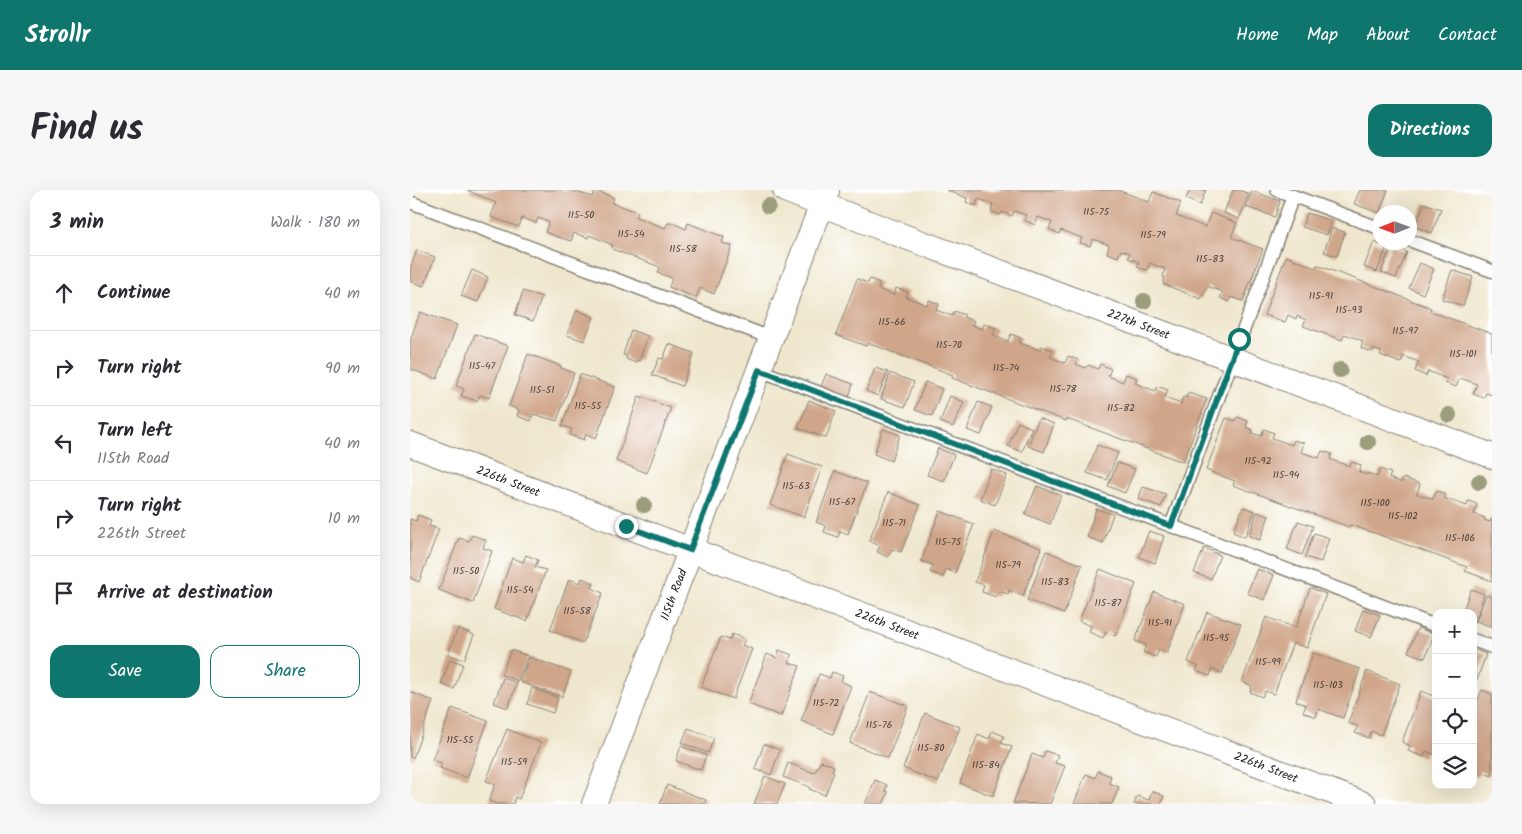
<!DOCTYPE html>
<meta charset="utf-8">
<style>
body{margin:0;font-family:Kalam,sans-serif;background:#f7f7f7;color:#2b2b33}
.controls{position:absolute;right:15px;bottom:15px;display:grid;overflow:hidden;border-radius:10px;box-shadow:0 5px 20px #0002}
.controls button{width:45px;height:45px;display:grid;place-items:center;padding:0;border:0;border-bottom:1px solid #e1e1e2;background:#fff;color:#2b2b33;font:25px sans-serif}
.compass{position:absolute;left:962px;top:15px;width:45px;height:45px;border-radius:50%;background:#fff;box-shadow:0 5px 20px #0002;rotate:269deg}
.stop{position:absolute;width:15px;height:15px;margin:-11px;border:4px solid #0f766e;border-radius:50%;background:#fff}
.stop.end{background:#0f766e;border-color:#fff;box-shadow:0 1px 5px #0008}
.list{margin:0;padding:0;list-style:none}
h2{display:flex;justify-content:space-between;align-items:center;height:65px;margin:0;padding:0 20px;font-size:21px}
h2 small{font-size:16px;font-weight:400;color:#7c7c81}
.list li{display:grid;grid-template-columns:32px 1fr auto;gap:15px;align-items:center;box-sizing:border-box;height:75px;padding:0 20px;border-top:1px solid #e1e1e2}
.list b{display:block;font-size:19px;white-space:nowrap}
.list p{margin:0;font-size:16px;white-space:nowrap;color:#7c7c81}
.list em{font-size:16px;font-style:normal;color:#7c7c81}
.actions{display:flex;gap:10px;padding:15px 20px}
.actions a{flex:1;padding:11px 0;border:1px solid #0f766e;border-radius:15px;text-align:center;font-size:18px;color:#0f766e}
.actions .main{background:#0f766e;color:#fff}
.icon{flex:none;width:28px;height:28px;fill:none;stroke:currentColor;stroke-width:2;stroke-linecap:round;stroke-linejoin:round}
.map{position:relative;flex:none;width:1082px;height:614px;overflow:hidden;border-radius:15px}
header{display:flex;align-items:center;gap:30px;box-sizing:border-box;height:70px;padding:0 25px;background:#0f766e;color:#fff}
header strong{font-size:24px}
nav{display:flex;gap:28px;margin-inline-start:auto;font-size:18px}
.intro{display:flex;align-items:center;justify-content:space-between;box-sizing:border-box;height:120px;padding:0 30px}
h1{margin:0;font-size:35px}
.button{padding:12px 22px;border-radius:15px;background:#0f766e;color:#fff;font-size:18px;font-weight:700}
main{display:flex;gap:30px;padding:0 30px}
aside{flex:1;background:#fff;border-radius:15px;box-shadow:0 5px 20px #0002}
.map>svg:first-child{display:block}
</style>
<header>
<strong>Strollr</strong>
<nav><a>Home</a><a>Map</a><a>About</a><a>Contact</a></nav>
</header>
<div class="intro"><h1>Find us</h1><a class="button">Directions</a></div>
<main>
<aside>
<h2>3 min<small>Walk · 180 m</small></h2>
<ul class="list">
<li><svg class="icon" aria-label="ahead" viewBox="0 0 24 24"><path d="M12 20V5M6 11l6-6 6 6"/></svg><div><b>Continue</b></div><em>40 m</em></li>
<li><svg class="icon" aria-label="right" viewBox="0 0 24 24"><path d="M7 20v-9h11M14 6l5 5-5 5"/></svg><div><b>Turn right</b></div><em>90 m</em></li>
<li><svg class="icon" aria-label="left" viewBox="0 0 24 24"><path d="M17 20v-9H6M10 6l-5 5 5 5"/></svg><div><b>Turn left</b><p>115th Road</p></div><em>40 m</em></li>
<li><svg class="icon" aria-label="right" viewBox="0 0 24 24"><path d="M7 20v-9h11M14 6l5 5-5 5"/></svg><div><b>Turn right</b><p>226th Street</p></div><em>10 m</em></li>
<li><svg class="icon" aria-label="arrive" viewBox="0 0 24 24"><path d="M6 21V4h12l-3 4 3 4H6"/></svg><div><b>Arrive at destination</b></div></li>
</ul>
<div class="actions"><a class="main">Save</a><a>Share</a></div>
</aside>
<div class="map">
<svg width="1082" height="614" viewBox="0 0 1082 614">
<rect width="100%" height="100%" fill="#fff"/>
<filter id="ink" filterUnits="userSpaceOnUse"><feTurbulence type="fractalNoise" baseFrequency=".02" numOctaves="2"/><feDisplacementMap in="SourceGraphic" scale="10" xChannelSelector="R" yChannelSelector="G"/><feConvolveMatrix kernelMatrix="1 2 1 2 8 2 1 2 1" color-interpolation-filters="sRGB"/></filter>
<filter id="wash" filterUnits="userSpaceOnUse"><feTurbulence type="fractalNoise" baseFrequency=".0096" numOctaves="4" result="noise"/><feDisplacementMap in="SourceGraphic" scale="20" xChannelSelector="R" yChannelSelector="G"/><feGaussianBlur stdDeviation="1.12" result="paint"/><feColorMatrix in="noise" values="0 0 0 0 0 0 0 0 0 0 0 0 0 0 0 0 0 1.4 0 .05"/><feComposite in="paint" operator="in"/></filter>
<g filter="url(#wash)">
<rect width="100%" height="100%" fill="#efe7cd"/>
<g id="blocks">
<g fill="#d0a68a">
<path d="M57,0h102l24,7 2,-7 19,8 -2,5 26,9 -2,5 29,11 3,-5h5l13,6 2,-6 36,14 -2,6 10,3 -18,48 -14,-6 -4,10 -27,-11 3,-9 -14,-5 2,-6 -48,-18 1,-4 -24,-10 -1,3 -14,-5 -3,8 -13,-4 -13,-5 4,-10 -11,-4 -2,5 -14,-5 -3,9 -28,-10 5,-14z"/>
<path d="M536,0h172l31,12 4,-10 28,11 -5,13 29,11 6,-14 26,10 -6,14 32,12 -20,52 -12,-4 -2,5 -9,-4 3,-6 -16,-6 -6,13 -38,-15 2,-6 -2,-1 2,-8 -15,-6 -3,7 -10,-3 2,-5 -11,-4 2,-5 -9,-3 -3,7 -11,-4 2,-8 -16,-6 -3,7 -10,-3 2,-5 -21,-8 -2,4 -10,-5 3,-7 -14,-5 -3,8 -11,-5 2,-5 -12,-4 -2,5 -10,-4 -1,3 -10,-4 2,-7 -15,-5 -2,7 -10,-4 1,-4z"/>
<path d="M780,0h16l-6,15 -14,-6z"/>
<path d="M823,0h6l10,4 -10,25 -15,-6z"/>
<path d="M950,0h28l-9,23 -25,-9z"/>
<path d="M842,1l28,10 -5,16 -29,-10z"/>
<path d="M1014,13l17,6 -9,24 -17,-6z"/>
<path d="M897,23l25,8 -5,14 -25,-8z"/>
<path d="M922,38l13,4 -8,24 -13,-4z"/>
<path d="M964,52l13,5 -10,25 -13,-5z"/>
<path d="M981,56l16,6 -11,26 -15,-6z"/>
<path d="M7,60l18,7 -11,29 -14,-5v-12z"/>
<path d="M876,66l29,12 2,-3 57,21 57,22 -1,3 62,23v61l-6,-2 -2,5 -11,-4 4,-10 -17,-6 -4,9 -11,-4 2,-4 -19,-8 -2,5 -11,-5 4,-9 -16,-6 -2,7 -21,-8 1,-3 -8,-3 -2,3 -10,-4 2,-7 -18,-7 -3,6 -39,-14 3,-6 -9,-4 -1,3 -8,-4 -3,7 -21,-7z"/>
<path d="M1010,73l14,6 -11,25 -14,-6z"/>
<path d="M62,80l16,7 -10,25 -17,-6z"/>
<path d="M1042,80l21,7 -10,29 -21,-7z"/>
<path d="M447,89l11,4 2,-4 10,4 -2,6 16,6 2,-7 12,4 -2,5 21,8 2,-5 10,4 -3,6 16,6 2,-5 11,4 -2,2 11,4 -2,4 10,4 2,-5 12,4 -3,7 8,4 7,2 3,-7 10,4 -2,5 21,7 1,-4 12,4 -3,7 15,6 3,-7 10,4 -2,4 10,4 2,-3 10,4 2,-5 11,5 -3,7 15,6 3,-8 11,4 -2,5 20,8 2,-5 11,4 -3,8 16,6 2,-7 3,1 2,-5 19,6 -24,63 -116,-43 -1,2 -114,-43 1,-3 -85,-32 -2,3 -30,-11z"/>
<path d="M113,101l19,6 -9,24 -18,-6z"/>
<path d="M167,120l17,7 -10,24 -17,-6z"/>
<path d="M10,122l37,13 -20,54 -27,-10v-28z"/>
<path d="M221,140l17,6 -9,25 -3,-1v3l-10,-4 1,-3 -4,-1z"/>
<path d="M65,144l33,12 -19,52 -9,-3 -3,6 -16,-5 3,-7 -8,-3z"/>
<path d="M259,154l25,9 -12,33 -30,-11 7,-17 4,1z"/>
<path d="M118,164l33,12v2l13,5 -17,48 -24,-7 -2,7 -14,-5 2,-6 -10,-4z"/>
<path d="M465,178l13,4 -10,24 -12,-5z"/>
<path d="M480,183l24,9 -9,25 -24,-8z"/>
<path d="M170,184l35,13 -19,51 -10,-4 -2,6 -14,-5 2,-6 -10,-3z"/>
<path d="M416,184l27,10 -4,13 -28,-10z"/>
<path d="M515,192l17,7 -10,27 -17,-6z"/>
<path d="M229,206l32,12 -24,65 -31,-12z"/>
<path d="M540,206l14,6 -11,25 -13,-5z"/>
<path d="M399,210l27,11 -10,27 -28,-10z"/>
<path d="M568,212l14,5 -11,28 -14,-5z"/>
<path d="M827,227l11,4 -2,6 7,3 -1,3 9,3 3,-7 10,4 -2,5 20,7 2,-5 10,3 -3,9 18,6 3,-7 10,3 -2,5 10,4 10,3 2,-4 9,3 -2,7 8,3 1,-2 9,4 3,-8 11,4 -2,5 11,4h2l1,-4 17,6 -3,10 16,5 3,-8 10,4 -2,3 23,8 1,-5 9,3 -3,10 11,4 -1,2 6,2 2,-4v63l-27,-10 2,-4 -87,-32 -30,-10 -1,2 -116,-42 2,-4 -29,-11 20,-52 9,3z"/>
<path d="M629,228l15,6 -10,28 -16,-6z"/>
<path d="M608,232l14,6 -10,24 -14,-6z"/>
<path d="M473,239l17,6 -9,26 -17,-7z"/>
<path d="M687,255l21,8 -11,27 -20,-7z"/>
<path d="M528,258l16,7 -10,26 -17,-6z"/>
<path d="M378,264l34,13 -18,50 -34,-12z"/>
<path d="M707,273l18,6 -10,24 -17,-7z"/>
<path d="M581,279l16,6 -12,30 -15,-6z"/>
<path d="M425,281l32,12 -19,51 -8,-3 -2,6 -14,-5 2,-6 -10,-4z"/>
<path d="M627,296l24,9 -11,29 -25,-10z"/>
<path d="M733,297l23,7 -5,13 -23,-8z"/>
<path d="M478,302l32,13 -19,47 -9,-3 -4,8 -11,-5 3,-6 -11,-5z"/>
<path d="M833,317l12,4 -10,26 -12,-5z"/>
<path d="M686,319l17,5 -10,29 -16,-6z"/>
<path d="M530,321l34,13 -19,49 -9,-4 -3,8 -13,-5 3,-7 -12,-4z"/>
<path d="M847,322l12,4 -9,24 -11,-4z"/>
<path d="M8,325l13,5 -2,6 10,3 -20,53 -9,-4v-59l6,2z"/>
<path d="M888,331l15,5 -11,29 -15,-6z"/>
<path d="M584,341l47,17 -18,48 -14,-6 -1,4 -9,-3 -3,6 -14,-5 2,-7 -9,-3z"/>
<path d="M739,341l15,5 -9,27 -16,-6z"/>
<path d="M904,343l15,5 -8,24 -16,-5z"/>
<path d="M62,345l14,5 -3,8 9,3 -19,52 -34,-13 20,-52 10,3z"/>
<path d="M794,358l16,7 -9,24 -17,-6z"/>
<path d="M636,361l36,14 -18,49 -37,-14z"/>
<path d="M116,365l12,5 -3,7 11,3 -19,51 -33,-12 18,-51 11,4z"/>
<path d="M690,379l36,15 -21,52 -9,-4 -3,6 -14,-6 2,-6 -12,-5z"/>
<path d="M847,379l17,6 -10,25 -17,-7z"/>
<path d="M172,388l12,5 -2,5 11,5 -20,50 -33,-13 19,-51 11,4z"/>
<path d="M900,398l16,6 -19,54 -14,-5 -19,51 -9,-3 -3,6 -12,-5 2,-6 -10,-4 24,-65 30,11z"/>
<path d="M1061,399l13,5 -9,29 -2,-1v-9h-11z"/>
<path d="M744,402l31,12 -18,49 -8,-4 -3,8 -13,-5 3,-7 -11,-4z"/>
<path d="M1076,405l6,2v30l-16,-6z"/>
<path d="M953,419l17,6 -9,22 -16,-6z"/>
<path d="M797,422l34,12 -19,49 -10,-4 -2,7 -14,-5 2,-5 -10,-4z"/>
<path d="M48,438l16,7 -10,25 -16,-6z"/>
<path d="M1008,438l16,6 -9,24 -17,-6z"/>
<path d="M322,444l13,5 -3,6 10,4 -19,50 -32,-12 20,-50 9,3z"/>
<path d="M1063,459l13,5 -9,26 -4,-2z"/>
<path d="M101,460l17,6 -10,25 -17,-6z"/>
<path d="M369,460l13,5 -3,8 11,3 -19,50 -33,-12 19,-50 10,4z"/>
<path d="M903,463l47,16 -17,49 -25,-9 -2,8 -13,-5 3,-7 -10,-4z"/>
<path d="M119,467l42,15 -9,25 -42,-15z"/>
<path d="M40,469l13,5 -9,25 -13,-5z"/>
<path d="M957,481l33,13 -19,51 -10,-4 -2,7 -14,-5 3,-7 -10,-3z"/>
<path d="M422,482l11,4 -2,5 10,5 -18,48 -32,-13 18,-47 11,4z"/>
<path d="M93,488l14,5 -9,25 -14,-5z"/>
<path d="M122,498l26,10 -5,15 -26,-9z"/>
<path d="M1072,500l10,4v82l-13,-5 -2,6 -4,-1v-64z"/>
<path d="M1011,501l15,6v56l-1,2 -9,-4 -2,6 -16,-6 2,-5 -8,-4z"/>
<path d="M0,502l23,9 -20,57 -3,-1z"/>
<path d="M460,502l38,14 -20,52 -38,-15z"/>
<path d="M42,518l36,13 -21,57 -27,-10 2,-5 -10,-3z"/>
<path d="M515,523l35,14 -22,55 -35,-14z"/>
<path d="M278,538l26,10 -6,15 -26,-10z"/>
<path d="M97,539l34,14 -22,56 -4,-2 -2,7h-16l-8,-3 6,-17 -9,-3z"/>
<path d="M582,541l12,5 -3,7 11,4 -19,49 -33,-13 18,-49 11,5z"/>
<path d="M354,554l16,6 -9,25 -16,-6z"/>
<path d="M271,556l25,9 -5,15 -25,-9z"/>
<path d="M635,561l13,4 -3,8 10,3 -15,38 -37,-1 19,-49 11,4z"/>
<path d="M411,571l13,5 -2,4 2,2 -9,23 -16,-6 1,-2 -27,-10 5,-14 26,10z"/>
<path d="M688,581l13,5 -2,7 10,4 -7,17h-38l12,-30 9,4z"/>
<path d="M355,586l20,8 -8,20h-23z"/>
<path d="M465,590l12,5 -2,6 3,1 -5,12h-18z"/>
<path d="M257,595l39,15 -1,4h-45z"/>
<path d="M742,601l12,5 -3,8h-27l3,-8 12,4z"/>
</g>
</g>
</g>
<g filter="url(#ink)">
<use href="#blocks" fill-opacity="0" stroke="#868274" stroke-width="1"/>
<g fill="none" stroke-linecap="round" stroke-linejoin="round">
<g stroke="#868274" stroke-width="15">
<g id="service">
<path d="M867,0l102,38"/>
<path d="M0,12l361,136"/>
<path d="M999,50l83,31"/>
<path d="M349,180l677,256"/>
<path d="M761,336l122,-330"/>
<path d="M1063,450l19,7"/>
</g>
</g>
<g stroke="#868274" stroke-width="26">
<g id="minor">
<path id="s1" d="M375,0l94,37 613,229"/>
<path id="s2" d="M0,254l954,360"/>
<path id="s3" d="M184,614l233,-613"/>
</g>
</g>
<use href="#service" stroke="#fff" stroke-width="12"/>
<use href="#minor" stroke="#fff" stroke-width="24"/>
</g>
<g fill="#9c9d7d">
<circle cx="358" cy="16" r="8"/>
<circle cx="734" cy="111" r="8"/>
<circle cx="930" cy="180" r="8"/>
<circle cx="1039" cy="225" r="8"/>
<circle cx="958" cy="252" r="8"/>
<circle cx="1069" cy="292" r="8"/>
<circle cx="234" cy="315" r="8"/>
</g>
</g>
<g fill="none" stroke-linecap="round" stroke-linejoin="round" filter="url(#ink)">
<path stroke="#0f766e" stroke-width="6" d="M216,336l64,24 69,-180 412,156 68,-187"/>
</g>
<g text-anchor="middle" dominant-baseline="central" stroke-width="4.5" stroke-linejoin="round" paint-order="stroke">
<g font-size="10" fill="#493e38">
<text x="686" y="22">115-75</text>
<text x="171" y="25">115-50</text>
<text x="221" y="44">115-54</text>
<text x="743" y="45">115-79</text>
<text x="273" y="59">115-58</text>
<text x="800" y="69">115-83</text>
<text x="911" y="106">115-91</text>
<text x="939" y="120">115-93</text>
<text x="482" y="132">115-66</text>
<text x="995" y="141">115-97</text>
<text x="539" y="155">115-70</text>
<text x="1053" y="164">115-101</text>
<text x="72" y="176">115-47</text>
<text x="596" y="178">115-74</text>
<text x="653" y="199">115-78</text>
<text x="132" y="200">115-51</text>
<text x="178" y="216">115-55</text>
<text x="711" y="218">115-82</text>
<text x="848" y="271">115-92</text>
<text x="876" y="285">115-94</text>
<text x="386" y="296">115-63</text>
<text x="432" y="312">115-67</text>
<text x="965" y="313">115-100</text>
<text x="993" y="326">115-102</text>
<text x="484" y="333">115-71</text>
<text x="1050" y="348">115-106</text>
<text x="538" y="352">115-75</text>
<text x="598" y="375">115-79</text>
<text x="56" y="381">115-50</text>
<text x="645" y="392">115-83</text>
<text x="110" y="400">115-54</text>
<text x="698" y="413">115-87</text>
<text x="167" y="421">115-58</text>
<text x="750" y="433">115-91</text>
<text x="806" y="448">115-95</text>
<text x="858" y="472">115-99</text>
<text x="918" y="495">115-103</text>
<text x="416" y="513">115-72</text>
<text x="469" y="535">115-76</text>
<text x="50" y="550">115-55</text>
<text x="521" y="558">115-80</text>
<text x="104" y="572">115-59</text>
<text x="576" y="575">115-84</text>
</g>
<g font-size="12" fill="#1c1c1c" stroke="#fff">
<text stroke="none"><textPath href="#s1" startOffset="378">227th Street</textPath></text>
<text stroke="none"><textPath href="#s2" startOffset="105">226th Street</textPath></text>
<text stroke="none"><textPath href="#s3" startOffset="224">115th Road</textPath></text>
<text stroke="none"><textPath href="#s2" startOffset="510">226th Street</textPath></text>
<text stroke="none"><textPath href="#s2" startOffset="915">226th Street</textPath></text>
</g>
</g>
</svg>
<div class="controls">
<button>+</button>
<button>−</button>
<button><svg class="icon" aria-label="locate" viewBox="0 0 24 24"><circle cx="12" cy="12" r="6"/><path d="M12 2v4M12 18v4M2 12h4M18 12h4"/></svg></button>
<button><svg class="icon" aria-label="layers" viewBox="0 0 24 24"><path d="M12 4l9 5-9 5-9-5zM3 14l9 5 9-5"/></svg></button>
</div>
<svg class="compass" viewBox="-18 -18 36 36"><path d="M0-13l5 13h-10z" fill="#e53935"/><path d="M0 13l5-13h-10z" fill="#7c7c81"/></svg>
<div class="stop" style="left:829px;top:149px"></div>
<div class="stop end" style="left:216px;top:336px"></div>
</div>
</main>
